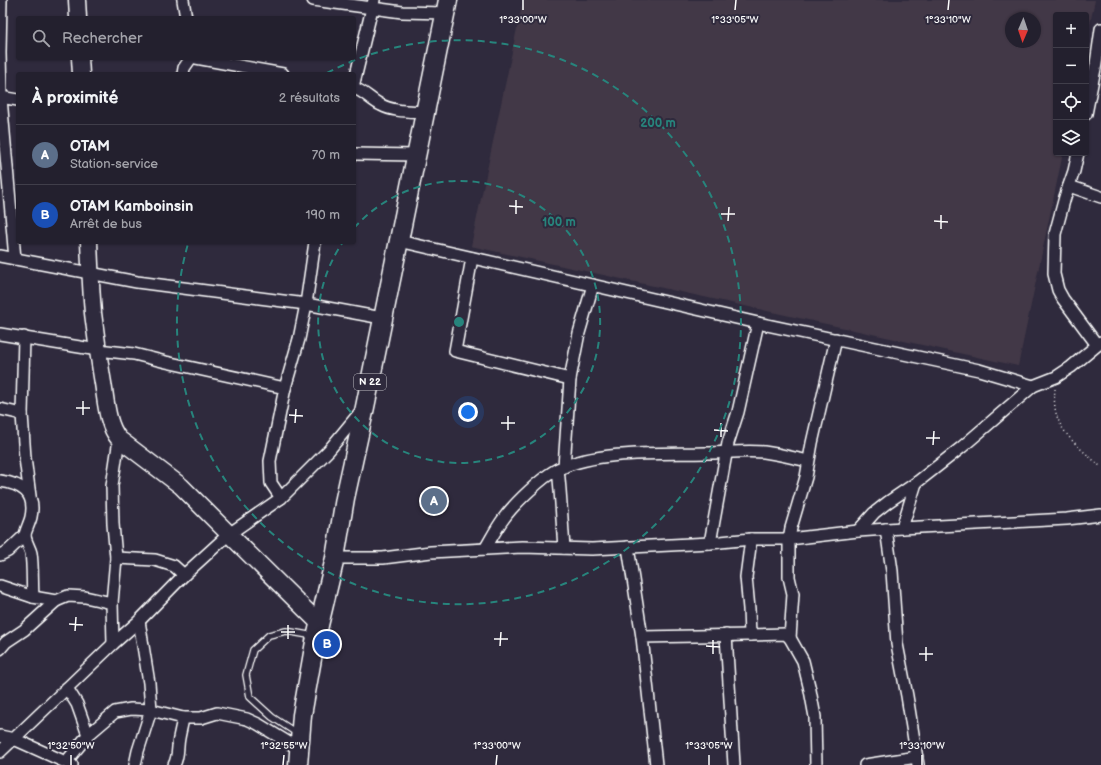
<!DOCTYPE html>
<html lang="fr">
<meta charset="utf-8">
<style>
body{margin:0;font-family:"Balsamiq Sans",sans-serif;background:#2b2836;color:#f1f3f6}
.controls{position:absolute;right:12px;top:12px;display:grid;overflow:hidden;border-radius:4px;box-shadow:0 1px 3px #0004}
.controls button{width:36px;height:36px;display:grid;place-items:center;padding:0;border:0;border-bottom:1px solid #403e4a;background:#23202e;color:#f1f3f6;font:20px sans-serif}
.compass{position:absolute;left:1005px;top:12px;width:36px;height:36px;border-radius:50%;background:#23202e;box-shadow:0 1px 3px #0004;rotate:182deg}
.you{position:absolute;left:468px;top:412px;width:14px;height:14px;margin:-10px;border:3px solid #fff;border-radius:50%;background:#1a73e8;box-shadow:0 0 0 6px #1a73e833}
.badge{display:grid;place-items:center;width:26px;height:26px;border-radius:50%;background:#ffd166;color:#fff;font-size:13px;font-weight:700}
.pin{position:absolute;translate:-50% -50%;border:2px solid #fff;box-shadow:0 1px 4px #0006}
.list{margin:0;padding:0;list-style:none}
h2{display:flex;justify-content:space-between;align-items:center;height:52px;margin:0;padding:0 16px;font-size:17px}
h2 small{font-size:13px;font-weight:400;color:#a3a3aa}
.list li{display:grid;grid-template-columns:26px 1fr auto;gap:12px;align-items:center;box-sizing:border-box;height:60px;padding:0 16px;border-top:1px solid #403e4a}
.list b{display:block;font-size:15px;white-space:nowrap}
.list p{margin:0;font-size:13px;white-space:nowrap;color:#a3a3aa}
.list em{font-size:13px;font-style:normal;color:#a3a3aa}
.icon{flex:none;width:22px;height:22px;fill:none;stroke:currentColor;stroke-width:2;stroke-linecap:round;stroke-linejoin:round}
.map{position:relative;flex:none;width:1101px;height:765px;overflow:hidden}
.search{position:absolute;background:#23202e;box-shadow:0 1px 3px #0004;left:16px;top:16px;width:340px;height:44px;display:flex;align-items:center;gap:10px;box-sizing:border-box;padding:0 14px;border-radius:4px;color:#a3a3aa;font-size:15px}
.panel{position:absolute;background:#23202e;box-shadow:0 1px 3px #0004;left:16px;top:72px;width:340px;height:172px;border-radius:4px}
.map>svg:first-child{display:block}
</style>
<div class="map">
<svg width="1101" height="765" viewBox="0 0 1101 765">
<rect width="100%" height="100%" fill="#2f2a3d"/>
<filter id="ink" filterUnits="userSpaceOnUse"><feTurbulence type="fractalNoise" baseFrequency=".025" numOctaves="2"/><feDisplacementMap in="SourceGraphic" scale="8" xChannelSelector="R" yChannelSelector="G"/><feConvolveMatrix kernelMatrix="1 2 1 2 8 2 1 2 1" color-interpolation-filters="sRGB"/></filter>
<g filter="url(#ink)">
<path fill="#433947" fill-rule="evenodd" d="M523,0h572l-9,42v-27h-30v138h7l-45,213 -547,-120zM1011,18h24v24h-24z"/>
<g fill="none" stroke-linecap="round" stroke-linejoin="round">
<g stroke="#fff" stroke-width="8">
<path id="lane" d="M298,734l-26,-17 -22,-20 -4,-22 7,-25 16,-15 17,-4 28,5"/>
</g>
<g stroke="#fff" stroke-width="14">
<g id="street">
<path d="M1,0l-1,53 1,45 14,161"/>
<path d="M183,0l3,18"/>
<path d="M313,0l89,12 43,1"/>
<path d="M196,58l87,16"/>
<path d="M183,74l1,-6 7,-10"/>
<path d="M354,83l20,-83"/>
<path d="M354,88c11,4 17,12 27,17 13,7 29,6 44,7"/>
<path d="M0,97l18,3"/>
<path d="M1086,114l10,-50 5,-35"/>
<path d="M1078,153l-4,18 -9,26 -10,37 -1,40 4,16 5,9 34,46"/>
<path d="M354,154l62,1"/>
<path d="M1069,186l32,11"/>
<path d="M399,241l359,82 221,47 54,16"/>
<path d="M0,256l137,26 169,22 76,14"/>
<path d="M472,258l-17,93 115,28"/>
<path d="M0,334l98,16 36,4 32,8 119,26"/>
<path d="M24,337l-2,77 3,44 5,38"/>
<path d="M0,409l22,5"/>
<path d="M564,467l6,-88 9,-46 14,-48"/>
<path d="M558,469c3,26 4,53 6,79"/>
<path d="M0,481c22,3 36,12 31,36 -1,5 -6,15 -6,18 0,6 5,13 6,18 2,13 1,30 2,44"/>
<path d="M281,498l-10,-15 -1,-22 15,-73 14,-49 7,-35 9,-62"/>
<path d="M902,528l14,-45"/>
<path d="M886,529l6,42 5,73 10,52 11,69"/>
<path d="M858,531l16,-18 14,-11 28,-19 46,-36 71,-61 23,-9 15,-10 30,-25"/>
<path d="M751,539l-5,38 3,32 1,26 36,-1 4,4 13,23 7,29 5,27 1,48"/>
<path d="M710,543l18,-100 10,-31 20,-89"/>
<path d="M628,547l14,90"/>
<path d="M485,549c6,-10 12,-22 19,-31 10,-14 39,-42 54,-49 42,-19 103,-15 148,-16 19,0 38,-3 58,-1 15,2 30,6 44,9"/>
<path d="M0,555l8,-4 17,-16"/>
<path d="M116,558l39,2 19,6 10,9"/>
<path d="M335,558h48l48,-6 91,-5 70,2 118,-6 41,-4h38l69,-8 44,-3 165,-9 34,-4"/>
<path d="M0,586l33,11 23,4 12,-5 17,1 27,6"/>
<path d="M139,621l10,62 2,27 32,8h18l16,-5 30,6 11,5 41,25"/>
<path d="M726,635l8,130"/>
<path d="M790,638l3,-44 -4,-17v-38l2,-11 15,-51 6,-34 24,-104"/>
<path d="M113,644l-1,-41 4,-45 -3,-34 -1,-38 7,-47"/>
<path d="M0,649l6,-7 18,-12 32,-29"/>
<path d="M67,688l10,16 11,31"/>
<path d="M0,736l14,3 58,26"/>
<path d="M0,752l113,-108 26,-23 45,-46 45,-41 52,-36 48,-48 33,-40"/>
<path d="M66,762l22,-27 27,-23 16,-3 20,1 -13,41 -3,14"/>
<path d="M174,765c5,-9 3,-17 5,-27 1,-6 3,-13 4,-20"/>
<path d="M656,765l-14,-128 108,-2"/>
<path d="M865,765l52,-8"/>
</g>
</g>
<g stroke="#fff" stroke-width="19">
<g id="secondary">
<path d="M77,0l1,18"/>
<path d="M80,58l1,16"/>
<path d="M89,242c1,24 2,47 4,71 3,23 6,47 10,70 3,18 4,42 16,56l62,47 48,48 90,89"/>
</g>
</g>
<g stroke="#fff" stroke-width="21">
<path id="primary" d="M298,765l4,-50 13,-73 20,-84 10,-60 20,-91 83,-407"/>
</g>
<path stroke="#fff" stroke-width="1.5" stroke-dasharray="1 3" stroke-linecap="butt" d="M1055,389c-1,9 -1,21 3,30 7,19 29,35 43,48"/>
<use href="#lane" stroke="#2f2a3d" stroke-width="5.5"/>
<use href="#street" stroke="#2f2a3d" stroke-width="11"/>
<use href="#secondary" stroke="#2f2a3d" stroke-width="16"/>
<use href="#primary" stroke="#2f2a3d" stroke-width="18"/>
</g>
</g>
<path fill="none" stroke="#fff" stroke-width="1.5" d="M523,10v-10M735,10l1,-10M948,10l1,-10M509,206l14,1M516,214v-14M721,214h14M728,221l1,-14M934,221l14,1M941,229v-14M76,408h14M83,415v-14M289,415l14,1M295,423l1,-14M501,423h14M508,430v-14M714,430l14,1M721,437v-14M926,438h14M933,445l1,-14M69,624l14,1M75,631l1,-14M281,632h14M288,639v-14M494,639h14M500,646l1,-14M706,646l14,1M713,654v-14M919,654h14M926,661v-14M71,765v-10M283,765l1,-10M496,765l1,-10M709,765v-10M922,765v-10"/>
<g fill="none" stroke="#27847c" stroke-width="2" stroke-dasharray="7 5">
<path d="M354 228A141 141 0 1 1 343 242"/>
<path d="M327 73A282 282 0 1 1 188 244"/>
</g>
<g text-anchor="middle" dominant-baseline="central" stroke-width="4" stroke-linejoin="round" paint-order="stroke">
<rect fill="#2f2a3d" stroke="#c1bfc5" stroke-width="1" x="354" y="374" width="32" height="16" rx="3"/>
<g font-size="10" font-weight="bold" fill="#fff">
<text x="370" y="382">N 22</text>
</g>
</g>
<g font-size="10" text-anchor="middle" fill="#fff" stroke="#2f2a3d" stroke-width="4" stroke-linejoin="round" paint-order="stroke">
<text x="523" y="23">1°33'00"W</text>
<text x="735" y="23">1°33'05"W</text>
<text x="948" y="23">1°33'10"W</text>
<text x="71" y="749">1°32'50"W</text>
<text x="284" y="749">1°32'55"W</text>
<text x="497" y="749">1°33'00"W</text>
<text x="709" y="749">1°33'05"W</text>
<text x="922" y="749">1°33'10"W</text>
</g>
<circle cx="459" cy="322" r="6" fill="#27847c" stroke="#2f2a3d" stroke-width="2"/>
<g font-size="12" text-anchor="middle" font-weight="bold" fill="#27847c" stroke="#2f2a3d" stroke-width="4" stroke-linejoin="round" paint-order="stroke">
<text x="658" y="127">200 m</text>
<text x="559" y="226">100 m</text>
</g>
</svg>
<div class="controls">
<button>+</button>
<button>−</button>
<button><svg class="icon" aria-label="locate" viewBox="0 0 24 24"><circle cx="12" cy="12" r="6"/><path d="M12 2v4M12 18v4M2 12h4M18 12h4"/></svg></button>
<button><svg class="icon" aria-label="layers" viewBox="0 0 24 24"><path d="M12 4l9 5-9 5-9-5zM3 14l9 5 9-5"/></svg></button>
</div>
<svg class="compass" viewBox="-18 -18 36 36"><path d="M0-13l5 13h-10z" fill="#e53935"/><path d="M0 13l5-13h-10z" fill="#a3a3aa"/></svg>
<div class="you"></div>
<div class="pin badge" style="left:434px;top:501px;background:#5c6f8a">A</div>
<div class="pin badge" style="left:327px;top:644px;background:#1a4fb4">B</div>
<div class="search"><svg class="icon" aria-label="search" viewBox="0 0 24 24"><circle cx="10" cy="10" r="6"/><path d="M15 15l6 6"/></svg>Rechercher</div>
<section class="panel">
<h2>À proximité<small>2 résultats</small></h2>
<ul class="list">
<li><span class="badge" style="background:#5c6f8a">A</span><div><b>OTAM</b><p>Station-service</p></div><em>70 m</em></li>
<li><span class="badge" style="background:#1a4fb4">B</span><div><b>OTAM Kamboinsin</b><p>Arrêt de bus</p></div><em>190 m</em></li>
</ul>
</section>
</div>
